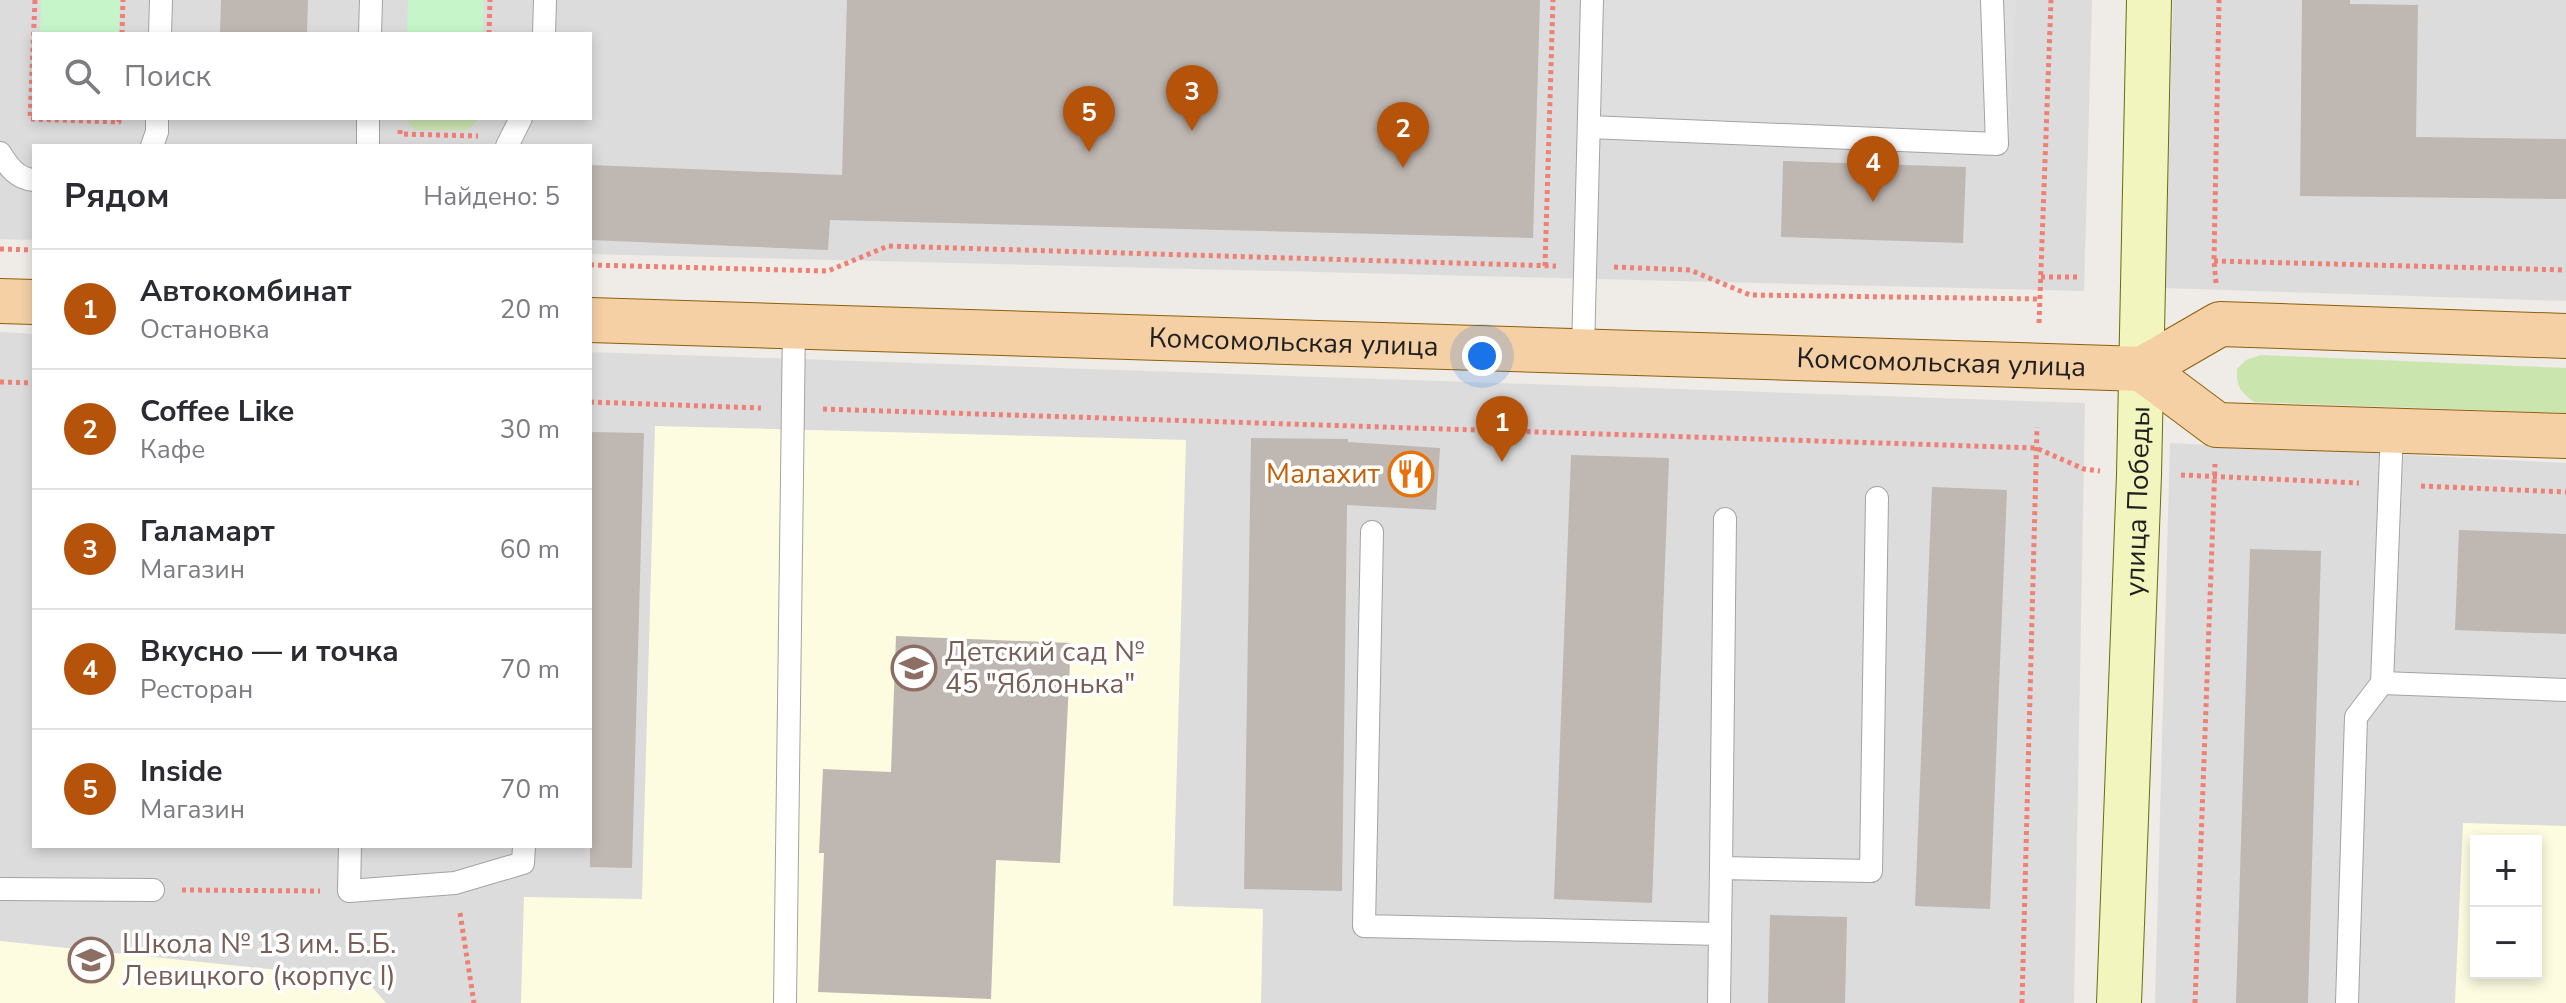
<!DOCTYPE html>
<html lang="ru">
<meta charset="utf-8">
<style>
body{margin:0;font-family:"Nunito Sans",sans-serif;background:#f2f2f3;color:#2b2b33}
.controls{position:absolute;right:24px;bottom:24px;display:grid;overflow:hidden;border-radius:0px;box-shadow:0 4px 12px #0003}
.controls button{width:72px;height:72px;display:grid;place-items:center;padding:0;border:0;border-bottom:2px solid #e1e1e2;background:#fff;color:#2b2b33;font:40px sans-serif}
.you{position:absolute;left:1482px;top:356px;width:28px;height:28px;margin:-20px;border:6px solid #fff;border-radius:50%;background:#1a73e8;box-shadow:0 0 0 12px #1a73e833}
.badge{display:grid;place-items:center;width:52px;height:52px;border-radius:50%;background:#b45309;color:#fff;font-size:26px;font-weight:700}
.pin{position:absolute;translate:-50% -66px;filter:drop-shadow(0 2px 4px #0008)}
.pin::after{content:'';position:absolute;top:42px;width:28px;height:24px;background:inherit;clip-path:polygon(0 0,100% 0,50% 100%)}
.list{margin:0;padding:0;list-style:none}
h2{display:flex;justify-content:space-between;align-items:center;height:104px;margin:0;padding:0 32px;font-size:34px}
h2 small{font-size:26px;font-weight:400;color:#7c7c81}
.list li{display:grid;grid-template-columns:52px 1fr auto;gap:24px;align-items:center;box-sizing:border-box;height:120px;padding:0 32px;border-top:2px solid #e1e1e2}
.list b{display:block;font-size:30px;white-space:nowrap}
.list p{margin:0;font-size:26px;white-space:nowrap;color:#7c7c81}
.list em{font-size:26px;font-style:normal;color:#7c7c81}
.icon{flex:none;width:44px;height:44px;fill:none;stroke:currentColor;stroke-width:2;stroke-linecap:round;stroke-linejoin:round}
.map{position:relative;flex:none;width:2566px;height:1003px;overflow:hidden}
.search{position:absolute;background:#fff;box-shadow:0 4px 12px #0003;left:32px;top:32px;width:560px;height:88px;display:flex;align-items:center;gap:20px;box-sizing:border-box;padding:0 28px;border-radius:0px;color:#7c7c81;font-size:30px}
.panel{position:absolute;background:#fff;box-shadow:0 4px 12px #0003;left:32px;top:144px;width:560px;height:704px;border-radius:0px}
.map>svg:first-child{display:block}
</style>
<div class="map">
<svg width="2566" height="1003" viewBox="0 0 2566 1003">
<rect width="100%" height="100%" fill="#efebe6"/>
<g fill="#dddcdc" fill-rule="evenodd">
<path d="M0,0h2092l-8,291 -1494,-37v-108h-556v94l-34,-1zM34,34h556v84h-556z"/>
<path d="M2173,0h393v301l-401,-13z"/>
<path d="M0,332l34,2v512h556v-494l1495,51 -11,600h-2074z"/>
<path d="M2170,443l396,20v540h-411zM2476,841h60v132h-60z"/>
</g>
<g fill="#fdfce1" fill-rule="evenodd">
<path d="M655,426l531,14 -13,466 90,3 -2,94h-740l3,-106 118,2z"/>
<path d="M2463,823l103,3v177h-111zM2536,841v132h-60v-132z"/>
<path d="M0,941l365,38 21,24h-386z"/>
</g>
<g fill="#cbe5af">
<path d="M405,118h74l-11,12h-53z"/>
<path d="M2261,355l305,13v45l-312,-11c-14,-10 -18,-16 -17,-33l9,-9z"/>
</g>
<g fill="#c6f5c9">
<path d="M41,0h79l-1,34h-79z"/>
<path d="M408,0h76l-1,34h-76z"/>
</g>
<path fill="#dfdfdf" d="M1586,0h430l-6,134 -429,-19z"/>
<g fill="#bfb7b2">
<path d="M221,0h87l-1,34h-87z"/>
<path d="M847,0h693l-7,238 -703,-18 -2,30 -238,-10v-75l252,10z"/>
<path d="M2302,0h48v4l68,1 -2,132 150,2v60l-266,-3z"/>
<path d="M1783,161l183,6 -3,76 -182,-6z"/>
<path d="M590,432l54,1 -12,435 -42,-1z"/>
<path d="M1251,438l97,1v3l92,6 -4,62 -89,-5 -5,386 -98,-2z"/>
<path d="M1571,455l98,3 -17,445 -98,-4z"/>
<path d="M1932,487l75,3 -17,419 -75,-3z"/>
<path d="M2459,530l107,4v100l-111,-4z"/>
<path d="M2250,549l71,2 -13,452h-72z"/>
<path d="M896,636l175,7 -11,220 -64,-3 -5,139 -173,-7 6,-139h-5l4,-84 68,3z"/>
<path d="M1770,915l77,2 -2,86h-77z"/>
</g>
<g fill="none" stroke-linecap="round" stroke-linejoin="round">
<g stroke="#a3a3a3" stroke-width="24">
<g id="lane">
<path d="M160,34l1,-34"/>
<path d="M370,34l1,-34"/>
<path d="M544,34l1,-34"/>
<path d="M1589,127l408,17 -5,-144"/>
<path d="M152,146l5,-14v-14"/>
<path d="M368,146v-28"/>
<path d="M507,146l14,-28"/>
<path d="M0,153c8,13 17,26 34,27"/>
<path d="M1583,351l9,-351"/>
<path d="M1372,532l-8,394 356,8"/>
<path d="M2382,683l184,7"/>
<path d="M350,846l-1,45 106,-8 68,-20 1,-17"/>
<path d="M1721,868l4,-349"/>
<path d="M0,889l153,1"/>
<path d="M785,1003l9,-677"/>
<path d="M1719,1003l2,-135 150,3 6,-373"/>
<path d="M2347,1003l9,-286 26,-34 10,-253"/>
</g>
</g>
<g stroke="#666e0d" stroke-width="46">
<g id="secondary">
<path id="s1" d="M2119,1003l20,-528 10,-475"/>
</g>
</g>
<g stroke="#8e600b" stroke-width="46">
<g id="primary">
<path d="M0,301l34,1"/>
<path id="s2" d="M590,320l1552,49 78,-45 346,12"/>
<path d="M2142,369l75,56 349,11"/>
</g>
</g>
<g stroke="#ef8076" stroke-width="5" stroke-dasharray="4 4" stroke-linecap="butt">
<path d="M35,0l-5,119 89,3v-4"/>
<path d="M122,34l1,-34"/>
<path d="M489,34l1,-34"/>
<path d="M400,130v4l78,2"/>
<path d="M0,249l34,1"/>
<path d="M2214,261l352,9"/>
<path d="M590,265l238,6 60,-25 668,20"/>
<path d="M1545,266l8,-266"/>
<path d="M1614,267l76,3 60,25 290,4"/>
<path d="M2041,277h40"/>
<path d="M2216,283l-2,-22 5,-261"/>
<path d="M2039,323l12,-323"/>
<path d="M0,382l34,1"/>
<path d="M590,402l171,6"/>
<path d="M823,409l1213,39 48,21 16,2"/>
<path d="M2181,475l178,8"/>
<path d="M2421,486l145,6"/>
<path d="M182,890l138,1"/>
<path d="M460,913l14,90"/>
<path d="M2022,1003l15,-576"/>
<path d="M2195,1003l20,-539"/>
</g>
<use href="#lane" stroke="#fff" stroke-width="22"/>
<use href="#secondary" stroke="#f3f5be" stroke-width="44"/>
<use href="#primary" stroke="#f5d0a5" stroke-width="44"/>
</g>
<defs>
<g id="restaurant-ring" transform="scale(2.3)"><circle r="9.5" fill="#fff" stroke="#e8710a" stroke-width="1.5"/><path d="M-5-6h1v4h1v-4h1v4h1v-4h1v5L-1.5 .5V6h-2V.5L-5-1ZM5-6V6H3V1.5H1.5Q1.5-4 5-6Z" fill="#e8710a"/></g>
<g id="school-ring" transform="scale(2.3)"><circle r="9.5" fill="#fff" stroke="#8d6e63" stroke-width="1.5"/><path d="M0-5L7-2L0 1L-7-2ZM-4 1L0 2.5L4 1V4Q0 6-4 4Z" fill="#8d6e63"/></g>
</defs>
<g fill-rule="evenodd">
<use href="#restaurant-ring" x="1411" y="474"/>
<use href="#school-ring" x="914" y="668"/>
<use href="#school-ring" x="91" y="960"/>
</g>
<g text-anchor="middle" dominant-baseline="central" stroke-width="7" stroke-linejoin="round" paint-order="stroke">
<g font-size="28" fill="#1f1f1f" stroke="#fff">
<text stroke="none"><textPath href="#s2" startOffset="704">Комсомольская улица</textPath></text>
<text stroke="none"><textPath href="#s2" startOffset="1352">Комсомольская улица</textPath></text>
<text stroke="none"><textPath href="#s1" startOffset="502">улица Победы</textPath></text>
</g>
<g font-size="28" fill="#c56008" stroke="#fff" text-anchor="end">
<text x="1380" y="474">Малахит</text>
</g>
<g font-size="28" fill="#785e54" stroke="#fff" text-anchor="start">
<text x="945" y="652">Детский сад №<tspan x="945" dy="32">45 "Яблонька"</tspan></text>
<text x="122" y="944">Школа № 13 им. Б.Б.<tspan x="122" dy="32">Левицкого (корпус I)</tspan></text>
</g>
</g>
</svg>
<div class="controls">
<button>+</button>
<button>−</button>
</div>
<div class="you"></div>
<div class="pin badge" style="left:1502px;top:462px">1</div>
<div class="pin badge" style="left:1403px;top:168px">2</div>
<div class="pin badge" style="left:1192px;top:131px">3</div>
<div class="pin badge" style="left:1873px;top:202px">4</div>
<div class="pin badge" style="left:1089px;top:152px">5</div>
<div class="search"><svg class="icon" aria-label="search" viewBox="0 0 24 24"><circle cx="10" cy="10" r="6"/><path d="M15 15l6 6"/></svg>Поиск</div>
<section class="panel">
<h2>Рядом<small>Найдено: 5</small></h2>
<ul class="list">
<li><span class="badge">1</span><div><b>Автокомбинат</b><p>Остановка</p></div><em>20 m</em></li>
<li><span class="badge">2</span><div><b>Coffee Like</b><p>Кафе</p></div><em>30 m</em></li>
<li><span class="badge">3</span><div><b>Галамарт</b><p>Магазин</p></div><em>60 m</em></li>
<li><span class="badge">4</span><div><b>Вкусно — и точка</b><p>Ресторан</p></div><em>70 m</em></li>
<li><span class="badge">5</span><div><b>Inside</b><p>Магазин</p></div><em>70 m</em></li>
</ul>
</section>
</div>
